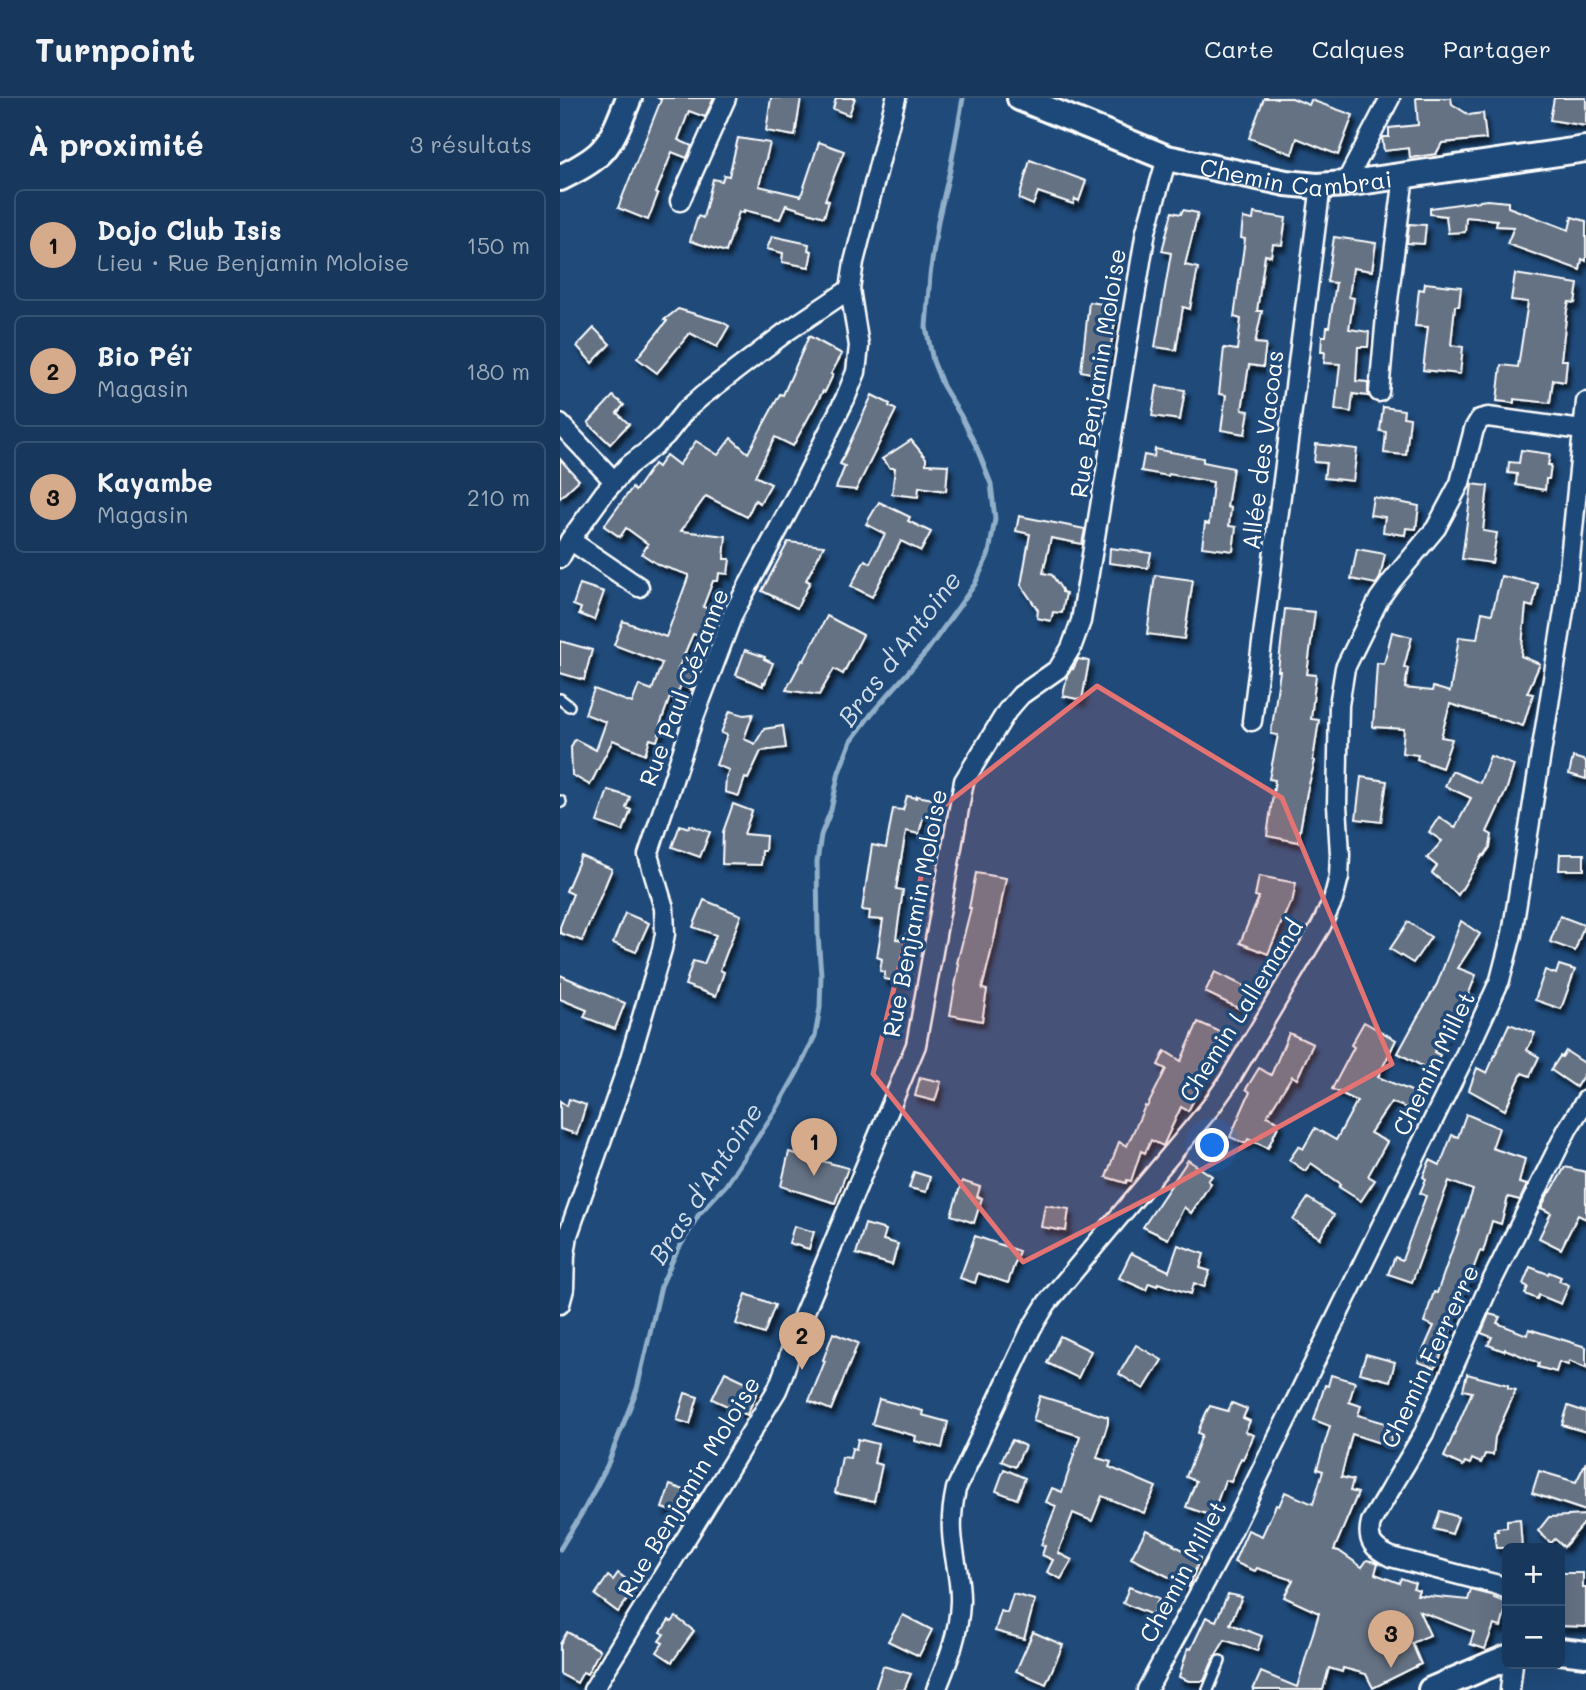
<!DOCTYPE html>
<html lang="fr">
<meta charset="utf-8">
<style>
body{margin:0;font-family:Mali,sans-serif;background:#203f62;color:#f1f3f6}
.controls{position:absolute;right:21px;bottom:21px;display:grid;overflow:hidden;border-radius:10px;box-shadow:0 7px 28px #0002}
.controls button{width:63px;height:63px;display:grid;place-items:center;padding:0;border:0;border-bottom:2px solid #365272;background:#17385c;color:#f1f3f6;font:35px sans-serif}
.you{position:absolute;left:653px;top:1048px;width:24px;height:24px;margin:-18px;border:5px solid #fff;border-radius:50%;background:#1a73e8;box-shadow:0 0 0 10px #1a73e833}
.badge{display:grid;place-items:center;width:46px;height:46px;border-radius:50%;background:#d6ab8b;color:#111;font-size:23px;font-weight:700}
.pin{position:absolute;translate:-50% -58px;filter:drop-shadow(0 2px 4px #0008)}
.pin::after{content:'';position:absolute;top:37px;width:24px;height:21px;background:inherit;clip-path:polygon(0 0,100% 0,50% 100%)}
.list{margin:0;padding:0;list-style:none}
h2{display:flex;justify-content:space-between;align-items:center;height:91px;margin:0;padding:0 28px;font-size:30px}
h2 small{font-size:23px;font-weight:400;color:#9eacbb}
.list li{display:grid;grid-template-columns:46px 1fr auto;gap:21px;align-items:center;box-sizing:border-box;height:112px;margin:0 14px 14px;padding:0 14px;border:2px solid #365272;border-radius:10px}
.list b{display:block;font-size:26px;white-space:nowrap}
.list p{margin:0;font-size:23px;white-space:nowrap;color:#9eacbb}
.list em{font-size:23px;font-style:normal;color:#9eacbb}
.map{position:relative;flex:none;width:1026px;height:1592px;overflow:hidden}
header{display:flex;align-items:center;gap:42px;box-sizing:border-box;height:98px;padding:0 35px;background:#17385c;border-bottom:2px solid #365272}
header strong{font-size:33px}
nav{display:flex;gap:38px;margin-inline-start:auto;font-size:24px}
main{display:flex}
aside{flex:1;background:#17385c}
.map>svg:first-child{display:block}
</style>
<header>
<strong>Turnpoint</strong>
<nav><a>Carte</a><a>Calques</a><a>Partager</a></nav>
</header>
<main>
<aside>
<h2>À proximité<small>3 résultats</small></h2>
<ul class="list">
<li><span class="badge">1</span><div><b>Dojo Club Isis</b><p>Lieu · Rue Benjamin Moloise</p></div><em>150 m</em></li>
<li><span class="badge">2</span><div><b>Bio Péï</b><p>Magasin</p></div><em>180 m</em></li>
<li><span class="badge">3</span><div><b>Kayambe</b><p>Magasin</p></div><em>210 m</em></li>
</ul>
</aside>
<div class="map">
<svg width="1026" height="1592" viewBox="0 0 1026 1592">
<defs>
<filter id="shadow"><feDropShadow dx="3.5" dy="6" stdDeviation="2" flood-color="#0009"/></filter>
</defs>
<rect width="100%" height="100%" fill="#1f4a7a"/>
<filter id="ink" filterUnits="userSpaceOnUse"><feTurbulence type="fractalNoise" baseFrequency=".0143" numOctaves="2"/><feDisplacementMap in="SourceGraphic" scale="14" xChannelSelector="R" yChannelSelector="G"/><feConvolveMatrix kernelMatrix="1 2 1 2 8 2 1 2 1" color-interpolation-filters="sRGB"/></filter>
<g filter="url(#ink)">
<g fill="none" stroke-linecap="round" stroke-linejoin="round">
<path stroke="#91afc9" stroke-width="5" d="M0,1451l25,-41 22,-42 30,-77 24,-103 14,-31 24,-41 27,-29 50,-75 22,-39 17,-35 5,-28 1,-33 -3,-40 -1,-73 4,-27 10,-25 8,-38 12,-31 21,-28 55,-62 48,-67 14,-31 6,-34 -4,-35 -15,-38 -15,-30 -18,-30 -10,-25 -7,-34 4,-52 8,-54 12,-51 13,-72"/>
</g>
<g fill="#657284" stroke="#fff" stroke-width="2" filter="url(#shadow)">
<path d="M98,0h56l-9,19 -16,-6 -11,29 14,6 -5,12 -15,-6 -16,41 2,1 -10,26 -30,-12 43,-108z"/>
<path d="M211,0h30l-6,38 -29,-5z"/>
<path d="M276,0h19l-6,17 -16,-6z"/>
<path d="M704,0h28l17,7 2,-5 42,15 -15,40 -41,-17 -5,16 -43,-16z"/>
<path d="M856,0h35l1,6 17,11 14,-2 3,26 -44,4 -6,11 -26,4 -1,-10 -25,3 -2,-14h7v-9l29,-3z"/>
<path d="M994,0h32v28l-36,-6z"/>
<path d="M178,40l32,5 -11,43 42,10 18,-54 25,9 -19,49 4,1 -5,16 -38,-12 -6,14 -36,-9v3l-5,-1 -13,40 -36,-11 8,-25 5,2 10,-39 9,2 2,-6 5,1z"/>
<path d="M470,62l56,21 -7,20 -4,-2 -2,5 -35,-12 -5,13 -14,-6z"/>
<path d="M927,102l21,2v5l61,23 3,-13 14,4v40l-4,-2 -2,11 -73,-26 7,-17 -18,-1 1,-6 -31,-3 -1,15 -17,1 -2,-17 -16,-2v-6z"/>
<path d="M623,112l15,3 -13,52 13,3 -8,41 -7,-2 -7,43 -21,-3 16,-94 -9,-2 10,-39 9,2z"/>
<path d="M694,115l32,5 -4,27 -9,-1 -2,12 -6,-1 -8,56h5l-7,32 11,1 -3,23 -14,-2 -7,45 7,1 -4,23 -24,-4 5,-35 -7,-1 5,-46 13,2 4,-31 -7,-2 11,-78 -4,-1 2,-20 10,2z"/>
<path d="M849,126l17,1 -2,19 -17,-1z"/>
<path d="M212,138l37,8 -1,6 4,1 -3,16 -27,-5 1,-9 -16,-4z"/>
<path d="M774,139l42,6 -4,28 -19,-3 -4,29 5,1 -5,31 20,3 -1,15h-10l-2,34 12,1v14l-15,-2 -2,18 -16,-2 5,-46 -16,-1 1,-11h-4l1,-16h4l1,-9h2l7,-44 -9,-1z"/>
<path d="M955,176l63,10 -3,19 -6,-1 -2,8 -6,50h6l-2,22 -12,-2 -3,23 -36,-4v4l-17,-2 4,-36 17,2 10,-65 -17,-2z"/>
<path d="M865,185l36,4 -2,19h-4l-4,39 12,2 -3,27 -37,-4 5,-43 -13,-1 4,-37 5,1z"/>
<path d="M529,204l21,3 -1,9h7l-3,21 -9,41 -23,-5z"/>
<path d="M118,211l44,13 7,4 -12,21 -27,-14 -33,40 -20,-15 30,-37 -3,-1z"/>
<path d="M34,230l16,16 -18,19 -15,-17z"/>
<path d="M249,238l33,18 -11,20 2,1 -8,17 -2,-1 -30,55 -18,-9 -20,39 16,8 -11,19 -5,-3 -8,17 -41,-21 -25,35 45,5 -2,23h6l-2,15 -9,-1 -1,8h-5l-10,26 9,3 -10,27 -9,-3 -15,35 19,7 -6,14 -10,-5 -6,14 -5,-2 -10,28h2l-5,16 -7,-2 -5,15 -32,-14 -23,45 -18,-10 -1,-28 4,-8 21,11 10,-28 -21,-8 9,-25 38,14 7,-18 13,5 10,-27 -48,-18 9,-24 43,16 23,-62 -30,-10 -17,-11 6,-10 -22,-16 -6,9 -16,-11 28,-38 3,3 19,-27 4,3 8,-12 13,10 17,-24 22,14 13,-17 17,15 32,-59 3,1z"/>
<path d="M597,288l28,4 -5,30 -28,-4z"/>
<path d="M312,297l18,9 -1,2 7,4 -40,80 -20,-2 9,-22 -5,-2z"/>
<path d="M53,298l11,9 -7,8 12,11 -19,20 -22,-21z"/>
<path d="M823,309l21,3 -1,7 7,1 -4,37 -22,-2 2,-21 -6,-1z"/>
<path d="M351,342l15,18v6l22,1 -2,26 -27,-4 -1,10 -26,-3 3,-26h-5l-8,-9z"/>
<path d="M756,346l41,5 -4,32 -29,-3 2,-15 -12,-1z"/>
<path d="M595,351l48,9v4l30,6 -6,39 4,1 -2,18 7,1 -3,24 -31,-4 3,-24 4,1 4,-42 -44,-8 -1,2 -27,-5 3,-16 10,2z"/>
<path d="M961,352l29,4 -2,11h3l-2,14h-3l-1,11 -29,-5 1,-11 -9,-1 1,-11 10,1z"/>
<path d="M0,361l19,21 -19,18z"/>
<path d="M912,386l16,2 -5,45 14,2 -5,30 -30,-4z"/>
<path d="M813,399l46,9 -3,23 -10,-1 -1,7 -22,-3 2,-15 -15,-2z"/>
<path d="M319,404l31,15 -2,4 23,11 -10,19 -20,-10 -29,56 -21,-11 14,-26 5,3 15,-29 -19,-10z"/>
<path d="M459,418l66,13 -3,15 -31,-6 -8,35 9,2 10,15v2l4,1 -4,20 -9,-1 -2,9 -14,-3 1,-8 -17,-25 9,-51 -14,-3z"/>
<path d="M228,444l36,4 -18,34 4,2 -13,26 -35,-17z"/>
<path d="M550,450l41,5 -3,15 -39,-5z"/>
<path d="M797,451l28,5 -5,24 -4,6 -25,-5z"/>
<path d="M595,477l38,5 -9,59 -37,-5z"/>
<path d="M941,478l37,8 -5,23 -7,-2 -5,51 19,8 -13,29 6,1 -10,32 -73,-22 -9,33 11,2 -10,29 -25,-9 1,-4 -16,-2 2,-24 -31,-2 4,-64 7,1 8,-32 20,5 -8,30 4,1 -3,20 27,3 1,-4 17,5 9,-55 18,2 5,-27 10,2z"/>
<path d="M20,486l24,8 -10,28 -15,-6 2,-6 -8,-3z"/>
<path d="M725,511l30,3 -8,62 9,1 -5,44 8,1 -6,40 2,1 -8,31 -9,50 -31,-6 8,-56 -6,-1 9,-44 -7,-1 9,-63h-2z"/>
<path d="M267,518l36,19 -20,39 -9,-5 -15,26 -33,-5 16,-30 2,1z"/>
<path d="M0,543l32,9 -8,30 -24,-7z"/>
<path d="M185,552l20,7 -1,2 9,4 -8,20 -2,-1v4l-27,-11z"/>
<path d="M518,561l11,2 -7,39 -19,-4 4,-20 5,-8 1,1z"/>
<path d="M170,613l14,4 9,-1 -9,25 11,5 9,-15 19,-3 3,22 -25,3 -13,28 -3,-1 -6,18 -14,-4 1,-15 3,-7 -13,-5 11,-30 -6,-2z"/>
<path d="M930,658l24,9 -8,26 -19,41 5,3 -2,12 -6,9 -1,-1 -25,40 -26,-22 5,-7 -10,-8 15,-17 -13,-9 10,-15 16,11 16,-30 -26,-12 7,-15 28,12z"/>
<path d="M1013,659l13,4v18l-17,-5z"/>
<path d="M801,679l26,4 -6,41 -25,-3z"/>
<path d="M48,692l22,7 -4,11 5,2 -8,21 -26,-9z"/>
<path d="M347,698l10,2v-2l16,3 -3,17 -6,-2 -5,20 -13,-3 -10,58 7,1 -7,49 10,1 -2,10 4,1 -6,31 -18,-3 1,-7 -5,-1 2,-12 -5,-2 6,-37 -14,-1 1,-8 -8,-1 10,-65 14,3 7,-39 10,1z"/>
<path d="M173,706l19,7 -8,23 22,2 -1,15h-3l-1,14 -39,-1 1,-32z"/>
<path d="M120,727l9,3 1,-3 20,7 -10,25 -28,-10z"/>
<path d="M1000,756h24v16h-25z"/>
<path d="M21,758l31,13 -30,72 -22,-8v-6l13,-33 -7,-3z"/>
<path d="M416,775l30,5 -11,58 -13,53 5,1 -5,31 -32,-6 9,-51 -2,-1 14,-55h-2z"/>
<path d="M699,778l37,7 -4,20h-2l-22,51 -28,-11 19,-46 -4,-1z"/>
<path d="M144,802l37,15 -21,55 4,2 -8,24 -31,-11 8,-24 11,3 12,-29 -23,-8z"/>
<path d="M65,815l24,10 -13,29 -23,-9z"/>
<path d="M1000,818l24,9 -9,26 -25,-9z"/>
<path d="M901,823l19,13 -22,34 18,7 -9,23 -33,54 6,3 -9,16 -33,-18 19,-35 20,-34z"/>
<path d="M848,824l23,15 -18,26 -23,-14z"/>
<path d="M999,867l16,5 -14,39 -26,-9 10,-30 11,4z"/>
<path d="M655,874l35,17 -10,20 -35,-17z"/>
<path d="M0,877l65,28 -10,26 -31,-12 3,-7 -27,-11z"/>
<path d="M638,924l25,11 -7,18 3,1 -31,59 -7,-4 -18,39 -12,-6 -6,13 -4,-2 -10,30 -4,-1 -1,3 -20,-6 13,-35 8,4 18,-40 2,1 19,-38 -8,-4 7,-14 16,10z"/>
<path d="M804,924l32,18 -18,37 38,16 -7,16 -18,-7 -21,31 17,9 -19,34 7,4 -14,21 -22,-14 2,-3 -30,-21 -6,8 -16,-11 10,-14 4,3 12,-21 21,12 21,-39 -25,-12 22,-42 -3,-2z"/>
<path d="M949,926l26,9 -8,17 12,7 -9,19 -8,-3 -17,37 -36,-20 8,-22 10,5z"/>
<path d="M729,935l24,11 -16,35 -5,-3 -25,40 13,6 -12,26 -20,-9 -2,5 -16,-7 20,-45 -4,-3 13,-21 12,7z"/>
<path d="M1006,953l20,13v7l-10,16 -25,-17 9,-14 2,1z"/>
<path d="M360,979l21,5 -6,19 -20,-5z"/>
<path d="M9,1001l17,6 -9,29 -17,-5v-28l7,5z"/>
<path d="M906,1016l33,14 -7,20 33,11 -6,24 8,2 -7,15 -12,-3 -7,27 -9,-3 -9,31 -3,-1 -12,32h-1l-24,68 -8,17 -17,-6 16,-36 -10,-4 10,-30 3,1 36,-103 -24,-9 -37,101 -24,-8 7,-17 7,3 24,-64 -6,-3 6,-14 -3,-2 7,-17 10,5 12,-30 6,2z"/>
<path d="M229,1054l59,16 -13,35 -54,-17z"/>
<path d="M628,1062l24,16 -4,5 3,2 -20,30 -7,-6 -16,32 -25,-12z"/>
<path d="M1005,1069l21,5v47l-8,-4 -17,34 -22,-11 12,-25 -10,-5 8,-16h2z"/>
<path d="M354,1074l16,5 -4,15 -17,-4z"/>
<path d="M402,1083l18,6 -3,10 5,1 -8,25 -23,-8z"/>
<path d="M748,1100l26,17 -14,23 -27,-18z"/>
<path d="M485,1107l24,4 -3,22 -25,-4z"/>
<path d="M305,1126l21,6 -3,10 15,4 -6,21 -36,-11z"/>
<path d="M234,1128l20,6 -5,17 -20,-6z"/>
<path d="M415,1138l44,15 -11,32 -30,-10 -3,10 -15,-5z"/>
<path d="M618,1147l26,9 -4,14 10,3 -6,16 -10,-4 -3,11 -33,-11 -1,3 -8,-3 -3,7 -27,-12 12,-25 38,18z"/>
<path d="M970,1169l18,7 1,-2 12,5 -2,4 10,4 -8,19 -22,-9 -2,4 -12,-5 3,-7 -5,-3z"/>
<path d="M186,1196l29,11 -11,29 -28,-10z"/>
<path d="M929,1216l11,3 -3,6 30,12 2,-6 57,18v21l-17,-7 -1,4 -9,-3 -3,10 -18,-5 1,-4 -34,-14 -1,2 -16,-6 4,-8 -11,-4z"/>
<path d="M273,1235l25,10 -27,67 -22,-9 16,-40 -2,-1z"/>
<path d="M500,1238l31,15 -13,27 -31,-15z"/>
<path d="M576,1247l26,15 -18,29 -25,-15z"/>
<path d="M806,1256l29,8 -5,19 -30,-8z"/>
<path d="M165,1274l34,16 -12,27 -35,-16z"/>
<path d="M907,1276l41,11v3l8,2 -21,47 -2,18 -8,-1 -4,9 -9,-4 -2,5 -5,-2 -2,4 -19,-9 28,-65 -9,-2z"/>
<path d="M771,1277l24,7 -6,20 12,4 -3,9 37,11 -6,20 -37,-12 -11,43 12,3 -3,11 8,2 -24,57 5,1 23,16 5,-7 9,2 2,1 -3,11 24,9 2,-5 14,5 -2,5 6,2 -2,5 51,5 3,-10 24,6 -1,2 13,5v2l-6,22 -7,-2 -9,24 -15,-5 4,-12 -55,-21 11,24 -18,8 9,21 -48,24 -7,-14 -23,-6 -1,4 -13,-4 -6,22h-70l8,-18 36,15 22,-74 -35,-16 9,-17 -36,-12 -2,3 -21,-9 14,-32 14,6 14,-31 3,1 6,-14 28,12 10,-33 -6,-2 13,-43 -16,-6 11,-35 3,1z"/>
<path d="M125,1295l13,4 -8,27 -13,-4z"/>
<path d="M480,1298l68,21v6l-11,35 14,4 -2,5 47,20 -12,26 -42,-17 -10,25 -19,-8 -15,40 14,7 -11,19 -14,-7 6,-12 -11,-5 3,-9 -4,-1 15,-39 -10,-4 6,-14 10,4 18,-56 -47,-15z"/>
<path d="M319,1301l44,12 -1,4 26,7 -6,26 -27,-7 1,-5 -44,-12z"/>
<path d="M672,1305l15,6 -4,9 7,3 -5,11 9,3 -11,24 -2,-1 -10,24 -6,-2 -13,36 -26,-9 10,-26 -10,-4 16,-42 -4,-2 1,-4 7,-16 4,-7 18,5z"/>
<path d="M1008,1308l18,6v20l-24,-7z"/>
<path d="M298,1341l20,5 -4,19 8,2 -8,36 -39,-8 7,-36 8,1 2,-10 4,1z"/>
<path d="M452,1342l13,6 -10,21 -14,-6z"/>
<path d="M1026,1364v49l-54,-18 7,-22 37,11z"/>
<path d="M444,1371l21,9 -8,21 -21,-8z"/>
<path d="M110,1387l29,10 -13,21 -24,-8z"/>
<path d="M880,1413l18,6 -6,17 -18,-5z"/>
<path d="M1026,1417v6l-22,26 -9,-8 -4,4 -13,-12 11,-14z"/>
<path d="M960,1421l2,29h-26l-2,-17h4l-1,-3 10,-1v-7z"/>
<path d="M586,1432l28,14 -1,1 27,13 -11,29 -58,-29z"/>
<path d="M58,1475l19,14 -19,25 -23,-17 13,-19 5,4z"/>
<path d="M1000,1475h23v15h3v39l-26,-1z"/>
<path d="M569,1489l30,11 -7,17 -29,-12z"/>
<path d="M453,1496l22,6 -11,39 -29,-8 6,-20 6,2z"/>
<path d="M668,1496l14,3 -12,27 32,12 -5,15 -32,-11 -11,18 -10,23h-15l-10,-4 9,-29 3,1 15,-32 10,4z"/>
<path d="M343,1517l29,15 -13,26 -31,-15z"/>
<path d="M116,1519l18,14 -22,31 -15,-10 6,-9 -4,-2 5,-7 -3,-2 8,-12 3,2z"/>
<path d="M7,1534l33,18 -13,24 -4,-2 -6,11 -17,-9v-30z"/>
<path d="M473,1534l30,13 -17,39 -30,-13z"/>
<path d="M323,1568l28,8 -7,16h-29z"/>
</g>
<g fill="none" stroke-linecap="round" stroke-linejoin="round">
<g stroke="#fff" stroke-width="14">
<g id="lane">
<path d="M0,601l9,7"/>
<path d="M0,703l1,1"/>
<path d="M648,1592l12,-29"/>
</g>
</g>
<g stroke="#fff" stroke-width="23">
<g id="street">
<path d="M785,86l45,-86"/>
<path d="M120,103l46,-103"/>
<path d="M819,294l7,-76 18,-140"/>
<path d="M0,326l54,57"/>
<path d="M10,442l69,47"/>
<path d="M0,460l10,-18 34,-47 24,-27 26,-20 12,-11 19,-24 17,-15 84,-64 64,-43"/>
<path d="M692,623l69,-536"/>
<path d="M0,1206l4,-15 1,-34 3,-20 60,-170 34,-116 3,-15 -1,-26 -16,-53 45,-135 40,-106 68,-127 44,-88 11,-27 3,-26 -9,-57 4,-27 42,-164"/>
<path d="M947,1491l-9,-4 -107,-28c-17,-8 -25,-16 -20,-35l53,-89 63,-142 81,-163 18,-28"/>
<path d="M33,1592l184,-300c10,-23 15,-46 24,-69l115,-276 48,-264 43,-70 14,-16 37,-26 13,-21 10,-27 65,-390 21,-73"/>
<path d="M376,1592c12,-29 23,-56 24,-88 1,-24 -7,-47 -8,-70 -1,-15 1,-29 4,-43l75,-160 16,-26 163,-195 17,-24 94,-158 12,-26 6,-23 1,-23 -3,-49 2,-100 6,-37 34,-69 13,-18 44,-53 24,-45 14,-54 6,-10 8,-2 94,13"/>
<path d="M587,1592l76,-141 249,-508 28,-61 12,-46 54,-336 20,-196"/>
<path d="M950,1592l3,-26"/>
</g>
</g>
<g stroke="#fff" stroke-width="30">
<g id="secondary">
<path id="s1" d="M460,0l147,60 119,25 31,3 28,-2 241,-35"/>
<path d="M0,80c14,-7 28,-14 39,-24 15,-14 22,-38 30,-56"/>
<path d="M1000,1553l26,3"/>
<path d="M871,1592l56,-24 20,-8"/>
</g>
</g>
<use href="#lane" stroke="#1f4a7a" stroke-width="9"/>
<use href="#street" stroke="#1f4a7a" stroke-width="18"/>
<use href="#secondary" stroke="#1f4a7a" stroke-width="24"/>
</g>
</g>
<path fill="#e47373" fill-opacity="0.2" stroke="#e47373" stroke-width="5" stroke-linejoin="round" d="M537,588l185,112 110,266 -229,127 -140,71 -150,-188 64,-263z"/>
<g text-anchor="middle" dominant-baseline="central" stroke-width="7" stroke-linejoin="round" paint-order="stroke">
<g font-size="24" fill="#fff" stroke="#1f4a7a">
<text stroke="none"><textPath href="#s1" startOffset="290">Chemin Cambrai</textPath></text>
<text transform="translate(537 275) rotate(-81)">Rue Benjamin Moloise</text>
<text transform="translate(702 352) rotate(-83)">Allée des Vacoas</text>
<text transform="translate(123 589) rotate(-69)">Rue Paul Cézanne</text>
<text transform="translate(354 815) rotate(-79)">Rue Benjamin Moloise</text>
<text transform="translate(680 912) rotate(-58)">Chemin Lallemand</text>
<text transform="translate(873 965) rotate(-64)">Chemin Millet</text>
<text transform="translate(869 1258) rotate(-65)">Chemin Ferrerre</text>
<text transform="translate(128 1388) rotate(-59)">Rue Benjamin Moloise</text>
<text transform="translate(622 1473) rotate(-62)">Chemin Millet</text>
</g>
<g font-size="26" font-style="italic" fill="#d1dee8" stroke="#1f4a7a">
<text transform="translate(339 550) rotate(-53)">Bras d'Antoine</text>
<text transform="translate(145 1085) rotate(-57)">Bras d'Antoine</text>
</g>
</g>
</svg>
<div class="controls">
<button>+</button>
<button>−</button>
</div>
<div class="you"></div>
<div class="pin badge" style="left:254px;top:1078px">1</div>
<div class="pin badge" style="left:242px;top:1272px">2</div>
<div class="pin badge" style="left:831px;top:1570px">3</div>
</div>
</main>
